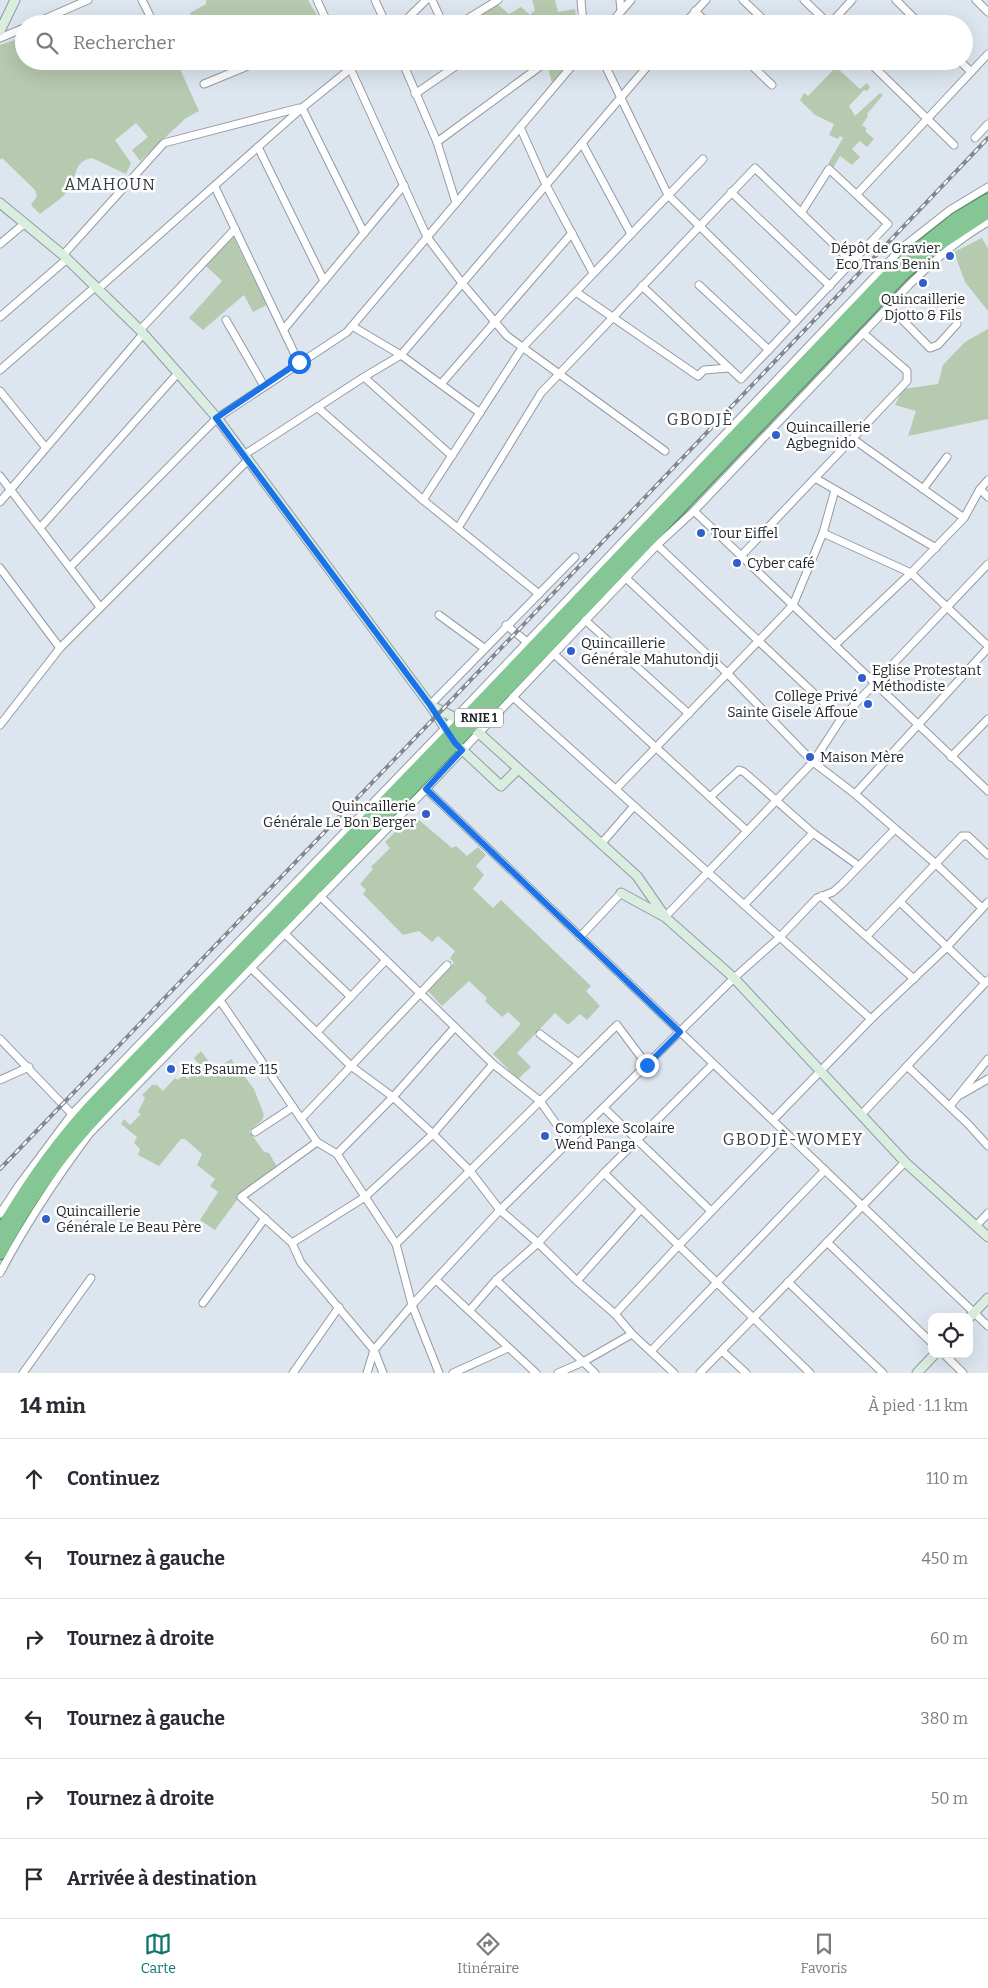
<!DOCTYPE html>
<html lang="fr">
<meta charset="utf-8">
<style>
body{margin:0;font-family:Bitter,serif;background:#f2f2f3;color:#2b2b33}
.controls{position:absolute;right:15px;bottom:15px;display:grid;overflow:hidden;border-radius:10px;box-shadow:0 5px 20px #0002}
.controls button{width:45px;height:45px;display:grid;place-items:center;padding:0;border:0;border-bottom:1px solid #e1e1e2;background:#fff;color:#2b2b33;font:25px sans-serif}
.stop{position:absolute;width:15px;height:15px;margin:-11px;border:4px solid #1a73e8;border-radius:50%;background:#fff}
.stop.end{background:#1a73e8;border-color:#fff;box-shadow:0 1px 5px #0008}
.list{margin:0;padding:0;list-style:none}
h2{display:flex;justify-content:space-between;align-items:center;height:65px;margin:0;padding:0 20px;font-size:21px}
h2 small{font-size:16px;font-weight:400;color:#7c7c81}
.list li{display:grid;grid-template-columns:32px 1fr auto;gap:15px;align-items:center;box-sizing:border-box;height:80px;padding:0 20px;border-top:1px solid #e1e1e2}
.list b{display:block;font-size:19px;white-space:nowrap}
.list em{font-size:16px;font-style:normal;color:#7c7c81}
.icon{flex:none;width:28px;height:28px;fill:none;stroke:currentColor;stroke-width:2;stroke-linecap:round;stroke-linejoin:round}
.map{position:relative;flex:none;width:988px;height:1373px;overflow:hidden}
.search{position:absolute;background:#fff;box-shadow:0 5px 20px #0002;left:15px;right:15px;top:15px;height:55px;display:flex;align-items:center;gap:12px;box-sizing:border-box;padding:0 18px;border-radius:28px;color:#7c7c81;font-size:19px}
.sheet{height:545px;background:#fff}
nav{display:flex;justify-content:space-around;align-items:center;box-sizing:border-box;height:70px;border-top:1px solid #e1e1e2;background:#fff;font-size:14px;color:#7c7c81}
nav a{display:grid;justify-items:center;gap:2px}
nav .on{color:#0f766e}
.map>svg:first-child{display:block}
</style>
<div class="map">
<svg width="988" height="1373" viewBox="0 0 988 1373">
<rect width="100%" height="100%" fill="#dde6ef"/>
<g fill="#b6caaf">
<path d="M206,0h102l14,24h-15l-4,-6 -13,6h-97l-3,-11 16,-9z"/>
<path d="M532,0h23l3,12 17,-3 2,15h-100l-3,-6 23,-14 12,10 12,-7 9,8 5,-5z"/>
<path d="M24,37v24h167l-12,6 20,44 -13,7 -46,43 -8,-11 16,-13 -12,-14 -21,17 16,23 -5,11 -34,-16c-21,4 -14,21 -24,33 -8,9 -19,16 -28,23l-9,-9 6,-9 -2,-6 -33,-32 -2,2v-115z"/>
<path d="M546,61h25l-19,22z"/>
<path d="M836,67l24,22 7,-6 3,4 -3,4 -3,-1 -15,16 6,10 25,-23 3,2 -16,19 1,2 -6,9 5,4 -2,2 9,8 -7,8 -7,-6 -8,8 8,8 -8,8 -12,-9 -7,12 -5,-4 15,-26 -3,-2 -2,3 -9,-4 5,-11 -19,-9 -15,-15 4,-7 4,3z"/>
<path d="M233,236l34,69 -14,7 -9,-17 -41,35 -14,-12 33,-37 -16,-15z"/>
<path d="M982,238l6,11v62l-23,-29 -11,-30z"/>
<path d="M988,329v90l-80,17 8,-25 -21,-6 8,-16 35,-5 5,-19 22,-23z"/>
<path d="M419,820l33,28 4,-2 11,10 11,-9 8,8 -10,11 8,9 -11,14 20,19 8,-8 90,86 -5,5 14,15 -13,14 -7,-6 -12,11 -13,-12 -38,40 14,14 -13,12 -25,-25 28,-30 -13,-12 -6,5 -17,-16 2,-3 -18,-17 -27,25 -14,-15 26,-28 -4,-5 5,-7 -17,-15 -6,6 -13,-11 -16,4 -40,-41 3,-4 -6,-6 13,-15 -2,-2 19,-19 -5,-6 12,-12 5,1z"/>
<path d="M201,1051l14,19 16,-11 23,30 10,26 -2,5 -13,11 15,21 5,1 8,14 -39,27 -1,6 -22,30 -15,-10 18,-28 -8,-6 5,-7 -18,-14 5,-11 -17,-15h-4l-22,27 -21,-11 2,-6 -6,-6 3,-6 -16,-13 3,-5 6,6 11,-11 -3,-2 7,-14 -3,-3 10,-10h5l6,6 12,-13 3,2 5,-5 5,4 12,-13 -6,-8z"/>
</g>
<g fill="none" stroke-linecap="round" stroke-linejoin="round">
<g stroke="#929aa3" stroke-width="9">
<g id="street">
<path d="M142,0l12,24"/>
<path d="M317,0l11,24"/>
<path d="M375,0l11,24"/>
<path d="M432,0l11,24"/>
<path d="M581,0l2,24"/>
<path d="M620,0l1,11"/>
<path d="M743,0l25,24"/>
<path d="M804,0l25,24"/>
<path d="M896,0l24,24"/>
<path d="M976,0l12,12"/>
<path d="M695,11l13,13"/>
<path d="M33,24l55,-24"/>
<path d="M402,24l24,-24"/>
<path d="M459,24l39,-24"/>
<path d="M610,24l21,-24"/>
<path d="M684,24l22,-24"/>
<path d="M830,24l22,-24"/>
<path d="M0,38l24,-10"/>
<path d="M347,61l80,176 35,46 45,53 158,115"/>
<path d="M402,61l35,81 19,61"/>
<path d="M603,61l65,134 128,126"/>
<path d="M747,61l25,24"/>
<path d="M868,61l86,84"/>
<path d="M960,61l11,11"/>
<path d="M204,84l56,-23"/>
<path d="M415,94l48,-33"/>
<path d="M302,108l62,125"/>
<path d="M520,127l26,58 47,88"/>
<path d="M975,138l13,-14"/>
<path d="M437,142l105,-77"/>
<path d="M582,143l49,91"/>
<path d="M258,147l66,134"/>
<path d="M215,187l84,176"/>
<path d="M731,192l99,94"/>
<path d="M857,194l131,-140"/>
<path d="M0,244l25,-21"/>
<path d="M63,255l101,-112 135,-35"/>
<path d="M699,285l70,65"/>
<path d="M642,286l99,93 147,-155 -59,-55 -28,44"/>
<path d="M98,289l204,-181 58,-47"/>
<path d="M576,292l122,84 6,-6 25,-2"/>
<path d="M889,306l41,42 8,-3 19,-21"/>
<path d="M0,317l67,-58"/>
<path d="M226,320l38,66"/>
<path d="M352,326l49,29 79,58"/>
<path d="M284,329l120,-144"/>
<path d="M140,330l95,-101"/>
<path d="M0,370l95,-83"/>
<path d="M364,377l88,79"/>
<path d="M441,384l131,-151"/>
<path d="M0,391l46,57"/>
<path d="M317,407l106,93 116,94"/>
<path d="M853,439l111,79"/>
<path d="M244,455l120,-78 37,-22 251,-294"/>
<path d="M0,476l100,131"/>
<path d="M815,478l121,70"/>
<path d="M923,489l24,-32"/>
<path d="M980,489l8,8"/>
<path d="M423,500l99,-152 181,-189"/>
<path d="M0,502l143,-168"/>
<path d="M694,511l294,280"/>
<path d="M40,528l138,-155"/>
<path d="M458,528l83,-135 214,-225 97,94"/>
<path d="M823,533l88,40 77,73"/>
<path d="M657,545l184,174"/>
<path d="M741,556l166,-175v-10l-44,-38"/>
<path d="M70,567l147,-149 130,-86 229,-271"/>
<path d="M0,568l60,80"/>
<path d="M626,578l101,95 86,89 42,32 81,70 46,44"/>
<path d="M439,615l45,33"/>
<path d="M585,620l104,94"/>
<path d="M506,625l21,17"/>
<path d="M835,645l76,-72 53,-55 16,-29 8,-9"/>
<path d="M554,654l193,177"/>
<path d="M513,697l358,322"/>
<path d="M430,705l145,-148"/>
<path d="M0,725l60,-77 188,-188"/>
<path d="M951,757l37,-38"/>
<path d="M426,789l562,537"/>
<path d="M616,789l177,-184 30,-72 12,-43"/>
<path d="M855,794l133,-146"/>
<path d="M710,797l26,-24 3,-3 5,2 69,61 46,33"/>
<path d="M601,844l33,-38"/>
<path d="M320,896l173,168 47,37 29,41"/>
<path d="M821,896l93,83"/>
<path d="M900,902l85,81"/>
<path d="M744,905l69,-72"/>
<path d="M665,917l148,-155 28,-43 147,-155"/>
<path d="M284,933l67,64"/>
<path d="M867,936l95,-100h6l20,19"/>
<path d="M580,937l41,-44"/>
<path d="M250,967l101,99 42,31 40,37 37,37 30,39 38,33 39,38 38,33 17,20 42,39"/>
<path d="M219,999l98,143 20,12 59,90 16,61 27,68"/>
<path d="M317,1032l69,-72"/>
<path d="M540,1034l39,29"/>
<path d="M0,1039l72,75"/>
<path d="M907,1066l61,58 20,22"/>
<path d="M0,1080l29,-13"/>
<path d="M962,1094l26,-15"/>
<path d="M950,1106l38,-47"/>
<path d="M604,1108l107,103"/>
<path d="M861,1115l127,-135"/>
<path d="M301,1119l146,-154"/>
<path d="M773,1120l98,-101 75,-71 42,-46"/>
<path d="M255,1132l38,-25"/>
<path d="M317,1142l-76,55 51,46 9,20 73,87 9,23"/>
<path d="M337,1154l56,-57 62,-70"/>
<path d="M604,1173l206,200"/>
<path d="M0,1214l19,-29 53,-71 383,-396 448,-471 47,-37 38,-23"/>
<path d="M976,1226l12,-13"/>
<path d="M827,1242l105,101"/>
<path d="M292,1243l73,-46 68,-63 60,-70"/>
<path d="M396,1244l221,-219 30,40"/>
<path d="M0,1273c26,-49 57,-96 90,-140l336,-344 231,-244 37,-34 215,-226c25,-25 49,-46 79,-63"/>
<path d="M436,1280l100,93"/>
<path d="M496,1280l99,93"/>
<path d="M577,1281l64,-72"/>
<path d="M788,1282l95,91"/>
<path d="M203,1303l62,-85"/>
<path d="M470,1310l26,-30 42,-37 66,-70 109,-109"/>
<path d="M615,1314l64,-69 107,-111"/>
<path d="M651,1351l174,-181"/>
<path d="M722,1351l24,22"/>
<path d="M944,1354l19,19"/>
<path d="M23,1373l68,-95"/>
<path d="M293,1373l46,-66"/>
<path d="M367,1373l7,-23 38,-45 88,-95 234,-232 46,-41 37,-39 16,-6 9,-8 53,-55"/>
<path d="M453,1373l55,-25"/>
<path d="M558,1373l25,-11 49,-28"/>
<path d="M700,1373l205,-211"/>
</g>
</g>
<g stroke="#929aa3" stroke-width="11">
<g id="secondary">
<path d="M0,31l15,-31"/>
<path d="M0,203l63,52 77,75 38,43 39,45 213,287 25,38 46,43 17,-17"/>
<path d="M430,705l41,21 8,7 158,143 27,39"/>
<path d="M621,893l44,24 69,61 171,184 83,75"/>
<path d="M969,1318l19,-20"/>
<path d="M917,1373l18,-19"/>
</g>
</g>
<g stroke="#618d6e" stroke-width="15">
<g id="highway">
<path d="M0,1233c26,-46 57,-90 94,-130l368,-381 435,-456 59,-47 32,-19"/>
<path d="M0,1253c27,-52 62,-101 102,-143l337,-350 465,-487 31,-26 53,-35"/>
</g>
</g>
<use href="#street" stroke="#fff" stroke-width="7"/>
<use href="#secondary" stroke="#daeedf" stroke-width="9"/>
<use href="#highway" stroke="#85c794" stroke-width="12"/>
<g stroke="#82888f" stroke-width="4">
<path id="rail" d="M0,1169l441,-458 547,-573"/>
</g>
<use href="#rail" stroke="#fff" stroke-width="2" stroke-dasharray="5.5" stroke-linecap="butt"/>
</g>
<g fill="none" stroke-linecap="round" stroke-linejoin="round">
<path stroke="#1a73e8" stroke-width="6" d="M299,362l-83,56 214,287 25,38 7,7 -36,39 254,243 -33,33"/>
</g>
<g fill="#315ecd" stroke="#fff" stroke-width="2">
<circle cx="950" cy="256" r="5"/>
<circle cx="923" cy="283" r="5"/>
<circle cx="776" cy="435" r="5"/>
<circle cx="701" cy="533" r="5"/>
<circle cx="737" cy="563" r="5"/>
<circle cx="571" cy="651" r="5"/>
<circle cx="862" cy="678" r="5"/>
<circle cx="868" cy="704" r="5"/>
<circle cx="810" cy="757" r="5"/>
<circle cx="426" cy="814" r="5"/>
<circle cx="171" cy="1069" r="5"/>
<circle cx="545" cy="1136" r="5"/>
<circle cx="46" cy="1219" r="5"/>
</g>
<g text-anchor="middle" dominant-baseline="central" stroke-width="5" stroke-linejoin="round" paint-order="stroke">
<rect fill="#fff" stroke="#626467" stroke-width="1" x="455" y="708.5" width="48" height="19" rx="4"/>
<g font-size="12" font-weight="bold" fill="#1f2226">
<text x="479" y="718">RNIE 1</text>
</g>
<g font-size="14" fill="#1f2226" stroke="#fff" text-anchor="start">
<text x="940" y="248" text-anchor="end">Dépôt de Gravier<tspan x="940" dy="16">Eco Trans Benin</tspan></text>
<text x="923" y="299" text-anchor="middle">Quincaillerie<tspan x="923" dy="16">Djotto &amp; Fils</tspan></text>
<text x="786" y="427">Quincaillerie<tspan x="786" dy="16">Agbegnido</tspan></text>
<text x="711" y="533">Tour Eiffel</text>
<text x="747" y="563">Cyber café</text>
<text x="581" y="643">Quincaillerie<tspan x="581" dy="16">Générale Mahutondji</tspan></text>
<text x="872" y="670">Eglise Protestant<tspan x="872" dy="16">Méthodiste</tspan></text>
<text x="858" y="696" text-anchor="end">College Privé<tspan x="858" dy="16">Sainte Gisele Affoue</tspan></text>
<text x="820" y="757">Maison Mère</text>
<text x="416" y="806" text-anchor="end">Quincaillerie<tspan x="416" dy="16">Générale Le Bon Berger</tspan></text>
<text x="181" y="1069">Ets Psaume 115</text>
<text x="555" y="1128">Complexe Scolaire<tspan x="555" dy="16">Wend Panga</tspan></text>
<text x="56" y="1211">Quincaillerie<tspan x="56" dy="16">Générale Le Beau Père</tspan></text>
</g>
<g font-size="16" letter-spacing="1" fill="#383e46" stroke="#fff">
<text x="110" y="184">AMAHOUN</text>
<text x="700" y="419">GBODJÈ</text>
<text x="793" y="1139">GBODJÈ-WOMEY</text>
</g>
</g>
</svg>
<div class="controls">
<button><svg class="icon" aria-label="locate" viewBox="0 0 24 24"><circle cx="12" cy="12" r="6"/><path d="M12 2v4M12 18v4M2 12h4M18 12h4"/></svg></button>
</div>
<div class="stop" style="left:299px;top:362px"></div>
<div class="stop end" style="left:647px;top:1065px"></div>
<div class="search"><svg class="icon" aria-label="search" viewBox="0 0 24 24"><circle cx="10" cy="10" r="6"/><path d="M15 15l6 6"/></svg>Rechercher</div>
</div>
<section class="sheet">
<h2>14 min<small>À pied · 1.1 km</small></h2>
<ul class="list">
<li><svg class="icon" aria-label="ahead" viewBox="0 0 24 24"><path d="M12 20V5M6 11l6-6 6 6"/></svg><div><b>Continuez</b></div><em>110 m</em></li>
<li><svg class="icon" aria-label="left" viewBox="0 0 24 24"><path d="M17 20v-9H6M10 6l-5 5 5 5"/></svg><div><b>Tournez à gauche</b></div><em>450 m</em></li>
<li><svg class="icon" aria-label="right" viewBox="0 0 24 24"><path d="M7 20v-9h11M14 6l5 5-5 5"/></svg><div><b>Tournez à droite</b></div><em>60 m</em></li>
<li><svg class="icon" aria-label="left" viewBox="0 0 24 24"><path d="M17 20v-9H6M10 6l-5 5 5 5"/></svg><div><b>Tournez à gauche</b></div><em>380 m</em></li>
<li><svg class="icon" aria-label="right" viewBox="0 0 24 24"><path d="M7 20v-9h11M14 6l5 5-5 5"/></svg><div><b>Tournez à droite</b></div><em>50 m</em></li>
<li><svg class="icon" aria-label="arrive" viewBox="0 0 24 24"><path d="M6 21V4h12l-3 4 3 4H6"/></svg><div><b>Arrivée à destination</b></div></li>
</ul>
</section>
<nav>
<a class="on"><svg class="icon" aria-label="map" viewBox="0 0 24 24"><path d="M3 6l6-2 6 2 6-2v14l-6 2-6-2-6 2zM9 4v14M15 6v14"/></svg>Carte</a>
<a><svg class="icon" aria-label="directions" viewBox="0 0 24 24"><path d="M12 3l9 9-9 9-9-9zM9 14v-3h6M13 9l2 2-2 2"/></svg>Itinéraire</a>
<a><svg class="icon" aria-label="saved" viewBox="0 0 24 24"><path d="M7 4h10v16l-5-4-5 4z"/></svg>Favoris</a>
</nav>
